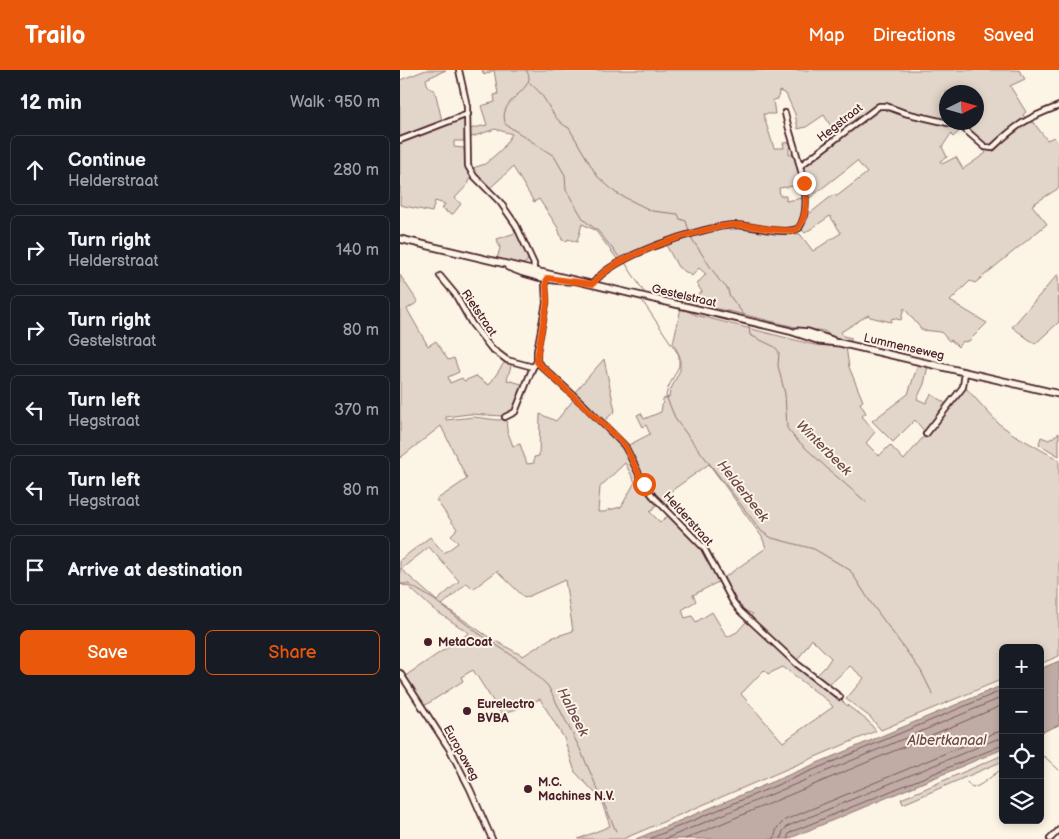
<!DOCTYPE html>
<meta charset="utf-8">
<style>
body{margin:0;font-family:"Balsamiq Sans",sans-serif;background:#242831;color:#f1f3f6}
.controls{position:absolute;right:15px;bottom:15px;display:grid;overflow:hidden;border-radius:8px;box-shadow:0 2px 8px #0003}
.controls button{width:45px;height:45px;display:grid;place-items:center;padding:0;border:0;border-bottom:1px solid #363941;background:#171b24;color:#f1f3f6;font:25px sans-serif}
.compass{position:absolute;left:539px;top:15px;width:45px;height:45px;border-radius:50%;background:#171b24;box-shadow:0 2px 8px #0003;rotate:85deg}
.stop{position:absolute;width:15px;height:15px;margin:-11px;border:4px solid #ea580c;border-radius:50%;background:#fff}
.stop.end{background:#ea580c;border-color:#fff;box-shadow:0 1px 5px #0008}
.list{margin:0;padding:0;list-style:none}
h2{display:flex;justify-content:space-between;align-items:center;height:65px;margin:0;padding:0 20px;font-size:21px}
h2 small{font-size:16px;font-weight:400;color:#9ea1a6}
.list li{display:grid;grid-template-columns:32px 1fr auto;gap:15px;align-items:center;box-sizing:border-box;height:70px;margin:0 10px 10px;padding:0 10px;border:1px solid #363941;border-radius:8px}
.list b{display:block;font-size:19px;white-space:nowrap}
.list p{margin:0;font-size:16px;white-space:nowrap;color:#9ea1a6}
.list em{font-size:16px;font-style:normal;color:#9ea1a6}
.actions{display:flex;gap:10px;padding:15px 20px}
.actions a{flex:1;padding:11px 0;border:1px solid #ea580c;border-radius:8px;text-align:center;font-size:18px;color:#ea580c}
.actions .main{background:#ea580c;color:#fff}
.icon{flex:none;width:28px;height:28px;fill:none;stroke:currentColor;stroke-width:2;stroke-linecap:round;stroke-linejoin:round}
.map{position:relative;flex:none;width:659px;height:769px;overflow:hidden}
header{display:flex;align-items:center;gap:30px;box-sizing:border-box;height:70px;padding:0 25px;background:#ea580c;color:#fff}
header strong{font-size:24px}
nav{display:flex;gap:28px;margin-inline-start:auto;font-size:18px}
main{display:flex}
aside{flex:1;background:#171b24}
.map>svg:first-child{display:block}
</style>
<header>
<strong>Trailo</strong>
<nav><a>Map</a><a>Directions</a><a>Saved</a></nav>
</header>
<main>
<aside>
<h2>12 min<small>Walk · 950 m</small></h2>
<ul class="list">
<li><svg class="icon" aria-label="ahead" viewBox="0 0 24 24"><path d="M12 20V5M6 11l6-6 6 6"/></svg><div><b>Continue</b><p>Helderstraat</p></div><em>280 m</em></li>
<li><svg class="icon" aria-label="right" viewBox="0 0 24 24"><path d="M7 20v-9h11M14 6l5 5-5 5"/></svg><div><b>Turn right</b><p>Helderstraat</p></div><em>140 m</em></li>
<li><svg class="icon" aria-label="right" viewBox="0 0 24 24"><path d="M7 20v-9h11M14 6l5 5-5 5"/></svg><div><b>Turn right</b><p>Gestelstraat</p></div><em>80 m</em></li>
<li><svg class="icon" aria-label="left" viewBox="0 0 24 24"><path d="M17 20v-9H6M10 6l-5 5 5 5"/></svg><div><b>Turn left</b><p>Hegstraat</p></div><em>370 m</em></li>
<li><svg class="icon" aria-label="left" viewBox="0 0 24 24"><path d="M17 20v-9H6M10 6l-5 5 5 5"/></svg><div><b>Turn left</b><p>Hegstraat</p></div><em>80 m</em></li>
<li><svg class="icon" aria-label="arrive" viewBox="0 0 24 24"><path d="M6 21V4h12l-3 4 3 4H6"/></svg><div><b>Arrive at destination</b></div></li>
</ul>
<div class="actions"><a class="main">Save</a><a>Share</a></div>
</aside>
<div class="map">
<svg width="659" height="769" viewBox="0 0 659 769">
<rect width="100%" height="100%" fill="#fcf5e5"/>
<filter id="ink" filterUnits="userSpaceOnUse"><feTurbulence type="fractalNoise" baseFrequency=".02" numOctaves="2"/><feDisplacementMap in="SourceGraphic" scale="10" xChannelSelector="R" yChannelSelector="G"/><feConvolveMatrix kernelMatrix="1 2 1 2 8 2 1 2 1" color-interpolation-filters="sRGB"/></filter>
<g filter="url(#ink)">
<g fill="#e2d5ca" stroke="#967a7a" fill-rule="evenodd">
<path d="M26,0h20l-20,9 2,8 7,4 8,34 22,-8 -1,24h-10v6l10,1 2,22 5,7 -3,4 1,2 -14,15 6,6 -8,10 -7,-2v-2l-4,-1 3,-5 -10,-3 -3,11 -32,-7v-125z"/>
<path d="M82,0h537l6,9 -15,7 16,26 -3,3 4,5 7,-3 1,3 -2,2 14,18 7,-3 5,8v43l-27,17 15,19 -72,59 -5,-2 -20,20 37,22 -18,18 -7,1 -4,5 -7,-7 -2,1 -8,-9 -19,-2 -18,-22 -3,12 -9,-2 -1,4 -21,-5 -2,-2 -27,17 2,4 9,2 -2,4 -16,-4 -10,-7 -29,-4 -62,-15 -47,-9 16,-11 -5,-8 9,-10 -7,-6 -7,8 -14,-9 -12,-22 52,-16 25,-1 57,6 13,17 28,-18 -11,-17 -25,17 -3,-3 2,-12 29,-23 4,1 30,-23 -10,-12 -50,39 -5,-31 74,-59 6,-2 -3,-5 -42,33 -13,-21 -18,12 -8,2 -3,-15 -9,-20 -7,-3 -1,8 -5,1 2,14h-12l11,34h10l-1,-5 8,-1 1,5 -3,1v6h6l8,31 -24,3 1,8h6v5l17,-3 -2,24 -2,4 -8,4 -73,-5 -31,8 -69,27 -23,-30 -13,-6 -5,18 -9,-3 -1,2 -5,-1 -4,-12 -19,-29 -5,3 -21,-35 -24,22 -19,-20 15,-5 17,-15 10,-15 -17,-5 -26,9v-9l18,-4 -6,-19 14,-4 -1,-7 4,-1 -4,-24 -10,5zM546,22h30v30h-30zM564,57l22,26 -23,16 -7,-12 -14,7 -2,-3 7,-4 -5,-10 9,-13 2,3z"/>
<path d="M118,162l10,23 -1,7 -4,2 -26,-5 3,-11 -3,-9z"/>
<path d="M658,204l1,48 -24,22 -23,-17z"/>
<path d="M0,205l18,27 -11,7 21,37 8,-5 12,19 6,-2 5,14 -11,5 2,6 12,-5 2,3 12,-5 13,9 17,-25 6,2 -5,18 19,5 -15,28 -8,3 -34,-2 -23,3v3l28,-3 24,3 8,-1 1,11 6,16 7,-2 7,20 7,-1v-6l5,-1 1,-42 16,7 19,-23 42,44 12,17 11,26 18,18 -8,9 10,10 9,-7 29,29 22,37 -27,14 3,6 -14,9 3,8 7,-2 4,6 16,-10 15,25 10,-5 16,-18c-17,-5 -23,-21 -31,-35l44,-31 -4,-11 -53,-73 -42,30 6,9 -5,5 -20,-22 -21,-40 23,-12 -4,-9 -3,2 -6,-12 4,-2 3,6 17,-7 2,-13 6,-2 1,-6 10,-21v-13l-7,-14 8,-35 15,7 119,30 31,2 3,20 14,34 -3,2 6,10 -4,3 13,16 -9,11 13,13 11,-11 14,15 61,-73 33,36 15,11 46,26v196l-19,8v-16h-37v31l-122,51 -11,-13 -24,-18 18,-21 -14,-12 -22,20 -12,-10 9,-9 6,-9 -19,-19 -18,26 74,56 8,10 -253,108h-45l32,-13 -8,-23 -5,-8 -22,-23 -11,-34 -24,-39 -38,16 -29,-45 -12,7 2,4 -39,25 -19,-30 64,-43 -36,-24 -24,-22 -9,-3v-24l30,-23 14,16 14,-10 -7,-8 6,-6 -21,-29 31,-21 -26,-53 -41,32zM225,393l10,19 -14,25 -13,3 -3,2h-7l2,-25zM29,477l30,34 -22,20 -36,-32zM97,501l28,27 40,-18 8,51 -22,7 -28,18 -33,-18 -48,-33 25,-22 6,6zM383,597l45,34 5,6 -50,35 -42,-48 23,-24 4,4z"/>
<path d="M204,289l11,52 -12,11 -29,-29z"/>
<path d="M518,294l10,2 -4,18 -7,15 9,4 5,-9 17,11 -23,27 -10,-12 -22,22 -21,-21 36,-27z"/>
<path d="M659,363v23l-20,-12 2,-7 8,3z"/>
<path d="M603,685v6l-100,43 -2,-5z"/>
</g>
<g fill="#c0aca5" stroke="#917474">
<path d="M659,591v64l-19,8v-64z"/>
<path d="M603,615v64l-215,90h-152z"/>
</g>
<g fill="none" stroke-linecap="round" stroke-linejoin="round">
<g stroke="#79575c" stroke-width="1">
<path d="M249,769l354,-149"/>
<path d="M265,769l338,-142"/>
<path d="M285,769l318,-134"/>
<path d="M374,769l3,-11 8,-8 209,-87 9,-2"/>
<path d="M381,769l2,-8 5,-5 209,-87h6"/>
<path d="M388,769v-4l3,-3 212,-87"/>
</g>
<g stroke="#917474" stroke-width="1">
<path d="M130,13c3,3 8,7 11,11 8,11 14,28 28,34l28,48 19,17 36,18 26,3 2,5 6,2 3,10"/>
<path d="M105,52c-8,-24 36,-33 21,-52"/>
<path d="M105,54l49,32 11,19 1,15 18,30 14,11 23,28"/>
<path d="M290,166l29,44 9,9 1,6 15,20"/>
<path d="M224,191l20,31"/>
<path d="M243,232l36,53v11l-11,22 -2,8 10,24 86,112 10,6 42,11 36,21 21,33 50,68 12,24"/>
<path d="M349,257l1,8 25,12 4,5 -1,14 7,28 2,34 7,9 34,32 38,33"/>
<path d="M0,514h8l25,15 45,34 47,31 23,22 32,63 36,82"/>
<path d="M640,686l5,1 14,13"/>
<path d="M567,712l5,6c11,-2 20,-14 31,-19"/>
</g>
<g stroke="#4a1f2b" stroke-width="8">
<g id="minor">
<path d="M59,0l8,36 1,60 6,10 26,26 16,23 18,39 -1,9"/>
<path d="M0,70l68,-26"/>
<path d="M400,96l79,-60h7l19,7 56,13 24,21 7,1c24,-23 35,-30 67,-42"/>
<path d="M40,206l15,18 17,30 19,24 16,12 26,7"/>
<path d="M193,214c16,-27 110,-58 142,-59 16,0 50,11 64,3 19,-28 -8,-84 -14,-115"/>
<path d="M137,292l48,44 40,40 19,38 9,12 51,52 29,54 7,9 57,53 43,33"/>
<path d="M105,347l10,-5 18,-45 4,-5v-11l9,-48 -1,-20 2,-7"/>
<path d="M526,364l37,-47 2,-15"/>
<path d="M0,603l50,77 20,39 22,50"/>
<path d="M650,769l9,-9"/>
</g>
</g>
<g stroke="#4a1f2b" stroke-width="9">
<g id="major">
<path d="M0,169l390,92 30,10 20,2 219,51"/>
<path d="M108,197c18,8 42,14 62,14"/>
<path d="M397,261l11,1 24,8"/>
</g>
</g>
<use href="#minor" stroke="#fcf5e5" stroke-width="4.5"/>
<use href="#major" stroke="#fcf5e5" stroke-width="5.5"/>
</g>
</g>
<g fill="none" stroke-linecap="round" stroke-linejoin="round" filter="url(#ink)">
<path stroke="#ea580c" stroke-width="6" d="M244,414l-19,-38 -5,-6 -83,-78c1,-20 7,-40 10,-60 1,-8 -3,-16 0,-24l46,6c16,-27 111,-58 142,-59 20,0 41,8 61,5 11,-9 12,-35 8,-47"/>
</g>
<g fill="#4a1f2b" stroke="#fcf5e5" stroke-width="2">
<circle cx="28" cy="572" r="5"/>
<circle cx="67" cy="641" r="5"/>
<circle cx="128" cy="719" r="5"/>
</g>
<g text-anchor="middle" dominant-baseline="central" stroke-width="4" stroke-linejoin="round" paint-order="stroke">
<g font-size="12" fill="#4a1f2b" stroke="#fcf5e5">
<text transform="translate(440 53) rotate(-38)">Hegstraat</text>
<text transform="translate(284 226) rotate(13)">Gestelstraat</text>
<text transform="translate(79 243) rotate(56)">Rietstraat</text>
<text transform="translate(504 277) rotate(13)">Lummenseweg</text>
<text transform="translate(288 449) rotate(48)">Helderstraat</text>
<text transform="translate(61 683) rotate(61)">Europaweg</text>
</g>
<g font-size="12" font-weight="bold" fill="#4a1f2b" stroke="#fcf5e5" text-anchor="start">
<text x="38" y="572">MetaCoat</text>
<text x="77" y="634">Eurelectro<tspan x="77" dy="14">BVBA</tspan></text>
<text x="138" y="712">M.C.<tspan x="138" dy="14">Machines N.V.</tspan></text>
</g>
<g font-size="14" font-style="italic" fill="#6d4950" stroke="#fcf5e5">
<text transform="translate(424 378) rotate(45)">Winterbeek</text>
<text transform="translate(343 421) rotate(52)">Helderbeek</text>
<text transform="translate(173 642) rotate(63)">Halbeek</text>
<text x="547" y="670">Albertkanaal</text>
</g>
</g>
</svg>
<div class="controls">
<button>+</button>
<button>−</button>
<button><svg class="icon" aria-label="locate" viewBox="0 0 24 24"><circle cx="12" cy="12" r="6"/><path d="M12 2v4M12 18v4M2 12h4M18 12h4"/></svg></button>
<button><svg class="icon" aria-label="layers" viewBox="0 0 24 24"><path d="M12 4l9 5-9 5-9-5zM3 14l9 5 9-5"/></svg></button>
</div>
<svg class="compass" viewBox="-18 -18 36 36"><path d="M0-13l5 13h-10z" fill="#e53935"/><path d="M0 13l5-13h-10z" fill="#9ea1a6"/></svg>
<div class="stop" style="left:244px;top:414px"></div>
<div class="stop end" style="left:404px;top:113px"></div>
</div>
</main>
